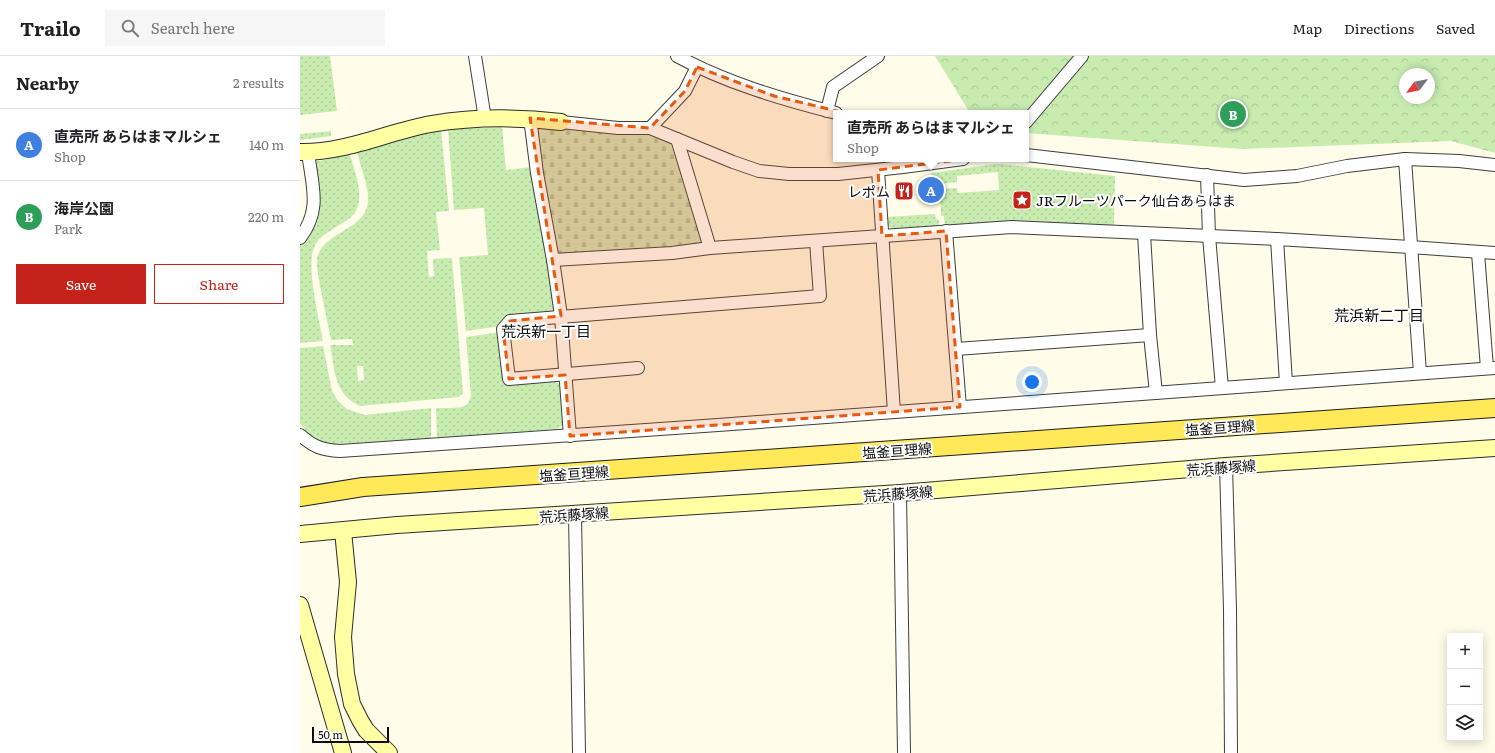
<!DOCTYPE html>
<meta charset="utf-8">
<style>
body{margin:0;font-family:Literata,"Noto Sans JP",serif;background:#f6f6f6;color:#202124}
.controls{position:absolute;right:12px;bottom:12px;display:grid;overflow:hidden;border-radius:0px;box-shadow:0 2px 10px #0003}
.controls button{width:36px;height:36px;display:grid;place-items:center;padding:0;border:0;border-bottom:1px solid #e0e0e0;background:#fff;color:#202124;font:20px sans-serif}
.compass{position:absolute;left:1099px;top:12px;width:36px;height:36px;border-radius:50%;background:#fff;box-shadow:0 2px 10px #0003;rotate:238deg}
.scale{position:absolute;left:12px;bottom:10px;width:77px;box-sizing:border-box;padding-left:4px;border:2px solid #0b0b0b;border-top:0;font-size:11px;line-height:14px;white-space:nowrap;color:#0b0b0b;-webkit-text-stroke:3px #fff;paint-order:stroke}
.you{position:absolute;left:732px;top:326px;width:14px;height:14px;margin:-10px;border:3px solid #fff;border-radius:50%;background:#1a73e8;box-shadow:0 0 0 6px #1a73e833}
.badge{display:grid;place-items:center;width:26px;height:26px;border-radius:50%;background:#c52319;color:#fff;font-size:13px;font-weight:700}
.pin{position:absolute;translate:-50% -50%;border:2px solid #fff;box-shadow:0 1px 4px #0006}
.popup{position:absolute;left:533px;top:54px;width:196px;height:52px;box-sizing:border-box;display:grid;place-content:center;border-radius:0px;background:#fff;filter:drop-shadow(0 1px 3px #0005);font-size:13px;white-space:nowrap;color:#757577}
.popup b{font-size:15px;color:#202124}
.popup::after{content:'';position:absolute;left:50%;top:100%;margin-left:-8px;border:8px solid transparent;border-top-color:#fff}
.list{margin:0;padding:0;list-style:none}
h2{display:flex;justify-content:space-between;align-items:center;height:52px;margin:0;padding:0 16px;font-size:17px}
h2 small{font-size:13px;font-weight:400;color:#757577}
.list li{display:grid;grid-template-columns:26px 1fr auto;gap:12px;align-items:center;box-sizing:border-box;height:72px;padding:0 16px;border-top:1px solid #e0e0e0}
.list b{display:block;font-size:15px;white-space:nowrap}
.list p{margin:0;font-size:13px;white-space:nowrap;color:#757577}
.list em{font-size:13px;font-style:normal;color:#757577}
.actions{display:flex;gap:8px;padding:12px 16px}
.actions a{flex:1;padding:9px 0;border:1px solid #c52319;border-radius:0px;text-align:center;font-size:14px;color:#c52319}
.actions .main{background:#c52319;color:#fff}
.icon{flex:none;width:22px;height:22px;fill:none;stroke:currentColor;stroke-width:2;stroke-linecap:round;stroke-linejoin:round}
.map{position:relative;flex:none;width:1195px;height:697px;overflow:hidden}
header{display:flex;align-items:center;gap:24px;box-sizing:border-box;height:56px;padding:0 20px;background:#fff;border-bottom:1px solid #e0e0e0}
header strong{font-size:19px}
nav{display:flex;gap:22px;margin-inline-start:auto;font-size:14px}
.search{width:280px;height:36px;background:#f6f6f6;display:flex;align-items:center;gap:10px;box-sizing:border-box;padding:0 14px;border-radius:0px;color:#757577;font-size:15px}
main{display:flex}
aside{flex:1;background:#fff}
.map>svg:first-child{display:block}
</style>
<header>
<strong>Trailo</strong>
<div class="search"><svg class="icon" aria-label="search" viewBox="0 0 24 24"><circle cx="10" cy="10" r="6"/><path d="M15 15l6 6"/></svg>Search here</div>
<nav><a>Map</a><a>Directions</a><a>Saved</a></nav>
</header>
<main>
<aside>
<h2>Nearby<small>2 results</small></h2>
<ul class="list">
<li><span class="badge" style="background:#3f7fe0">A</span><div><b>直売所 あらはまマルシェ</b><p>Shop</p></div><em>140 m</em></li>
<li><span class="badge" style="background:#2e9e5b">B</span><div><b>海岸公園</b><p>Park</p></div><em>220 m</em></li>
</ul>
<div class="actions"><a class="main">Save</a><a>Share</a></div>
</aside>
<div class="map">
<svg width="1195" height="697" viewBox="0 0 1195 697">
<defs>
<pattern id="grass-dots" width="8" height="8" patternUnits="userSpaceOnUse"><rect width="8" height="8" fill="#c8ecb0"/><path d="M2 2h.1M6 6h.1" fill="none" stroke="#aac996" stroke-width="1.8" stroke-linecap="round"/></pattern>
<pattern id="cemetery-stones" width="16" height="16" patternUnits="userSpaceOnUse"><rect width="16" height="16" fill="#d0e2b9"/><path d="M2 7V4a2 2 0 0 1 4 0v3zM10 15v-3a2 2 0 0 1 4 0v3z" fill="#b1c19e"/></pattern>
<pattern id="park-crowns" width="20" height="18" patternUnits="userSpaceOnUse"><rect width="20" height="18" fill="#c8ecb0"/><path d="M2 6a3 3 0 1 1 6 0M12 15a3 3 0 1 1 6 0" fill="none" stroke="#aac996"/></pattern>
</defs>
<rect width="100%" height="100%" fill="#fffde9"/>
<g fill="url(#grass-dots)" fill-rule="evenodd">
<path d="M0,0h30l7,55 -37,4z"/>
<path d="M202,71l4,43 26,-3 7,32 16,109 -5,6 -49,12 -35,5 -7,-74 29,-2 -4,-47 -30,2 -6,-81z"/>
<path d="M141,74l8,81 -13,1 4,38 -13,1 2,26 5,-1 -1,-17 19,-1 11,135 -4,4 -99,9c-26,-11 -25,-36 -30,-61h23l-1,-6 -21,1c-4,-18 -7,-36 -11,-54 -1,-8 -4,-19 -3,-27 5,-29 54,-28 51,-63 -1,-15 -8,-30 -11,-45l62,-17zM57,310h6l1,14 -6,1z"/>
<path d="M31,75v5l-31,4v-6z"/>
<path d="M50,98c4,18 17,44 3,61 -5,6 -13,9 -20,14 -8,5 -16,10 -19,19 -8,18 5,71 9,93l-23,2v-97l16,-22 3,-12 1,-12 -5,-38z"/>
<path d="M698,108l117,12 -1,50 -102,-5 -67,5 -1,-10h-3l-1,-27 17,-1 1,5 41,-3 -1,-18 -41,4v6l-18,2 -1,-7h-6l-1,-4z"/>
<path d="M635,158l1,5 3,1v7l-43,3c-8,-2 -9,-5 -10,-13z"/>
<path d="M201,276l5,52 48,-4 6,5 3,40 -6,4 -120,9 -1,-30c7,0 25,1 30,-3 3,-2 4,-6 5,-9l-5,-59z"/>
<path d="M23,290l9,45 6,10 9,8 18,6 66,-7v31l-98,5 -12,-2 -6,-3 -7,-5 -8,-11v-75z"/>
</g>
<path fill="url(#cemetery-stones)" d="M236,68l108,8 25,9 10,21 26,80 -5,6 -145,6 -21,-125z"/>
<path fill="url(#park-crowns)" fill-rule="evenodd" d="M635,0h560v97l-44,-12 -209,8 -216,-16v-20h-56zM1105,18h24v24h-24z"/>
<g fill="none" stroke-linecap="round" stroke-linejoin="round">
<g stroke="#3e3e3e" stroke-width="14">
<g id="street">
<path d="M175,0l10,63"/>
<path d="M377,0c49,27 105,43 159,57"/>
<path d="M527,55l6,-24 45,-31"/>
<path d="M230,62l7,55 16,87 8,56 9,120"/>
<path d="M261,66l57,6h32l83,34 26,9 30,3h49l65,-7 60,-8"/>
<path d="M726,66l56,-66"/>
<path d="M350,72l35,-37 12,-24"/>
<path d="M377,83l33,109"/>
<path d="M726,99l218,25 53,-4 50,-10 58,-7 54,2 36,4"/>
<path d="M1105,103l15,214"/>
<path d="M578,114l16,242"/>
<path d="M907,119l2,61 13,152"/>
<path d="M646,175l14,176"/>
<path d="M844,178l6,101 6,58"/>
<path d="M0,182c22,-29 12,-52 8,-86"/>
<path d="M977,183l9,144"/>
<path d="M1178,197l9,115"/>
<path d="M253,204l119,-7 38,-5 302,-21 265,12 133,8 85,6"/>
<path d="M656,293l194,-14"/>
<path d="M338,312l-129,11 -6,-50 7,-8 310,-25 -4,-55"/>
<path d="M0,379c14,12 22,15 40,16l378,-26 777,-57"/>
<path d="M926,410l4,143 1,144"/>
<path d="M600,437l4,260"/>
<path d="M275,458l4,239"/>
</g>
</g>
<g stroke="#2d2d2d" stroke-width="18">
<g id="secondary">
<path d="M0,96c45,1 87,-20 131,-28 42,-7 88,-7 130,-2"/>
<path d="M43,475l5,51 -5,55 3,37 6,30 8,16 6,10 23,23"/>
<path d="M0,478l97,-9 503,-32 326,-27 269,-18"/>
<path d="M0,549l43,148"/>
</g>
</g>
<g stroke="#1c1c1c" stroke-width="20">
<path id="primary" d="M0,441l63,-10 1132,-79"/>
</g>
<use href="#street" stroke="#fff" stroke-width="12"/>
<use href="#secondary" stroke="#ffffa4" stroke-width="16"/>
<use href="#primary" stroke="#ffe959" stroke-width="18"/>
</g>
<path fill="#e8590c" fill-opacity="0.2" stroke="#e8590c" stroke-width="3" stroke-dasharray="8 5" stroke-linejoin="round" d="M397,11l77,29 239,57 -135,17 4,66 64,-5 14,176 -390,29 -5,-61 -56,4 -6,-50 7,-8 51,-5 -31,-198 120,10 35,-37z"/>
<defs>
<g id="restaurant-square" transform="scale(1)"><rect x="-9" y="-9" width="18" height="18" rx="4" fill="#c52319" stroke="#fff"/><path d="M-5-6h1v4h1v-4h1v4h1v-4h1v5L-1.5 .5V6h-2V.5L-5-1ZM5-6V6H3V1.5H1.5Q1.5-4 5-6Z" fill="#fff"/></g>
<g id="sight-square" transform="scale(1)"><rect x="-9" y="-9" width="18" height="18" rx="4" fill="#c52319" stroke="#fff"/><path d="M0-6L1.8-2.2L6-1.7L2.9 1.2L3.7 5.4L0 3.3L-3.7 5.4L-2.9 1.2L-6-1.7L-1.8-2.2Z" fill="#fff"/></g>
</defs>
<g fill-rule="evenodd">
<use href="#restaurant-square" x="604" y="135"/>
<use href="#sight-square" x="722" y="144"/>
</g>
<g text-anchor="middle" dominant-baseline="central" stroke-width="4" stroke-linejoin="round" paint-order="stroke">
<g font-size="14" fill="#0b0b0b" stroke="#fff" text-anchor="end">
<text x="590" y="135">レポム</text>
<text x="736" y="144" text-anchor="start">JRフルーツパーク仙台あらはま</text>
</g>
<g font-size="14" fill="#0b0b0b" stroke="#fff">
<text transform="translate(920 371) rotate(-4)">塩釜亘理線</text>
<text transform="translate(597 394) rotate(-4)">塩釜亘理線</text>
<text transform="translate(921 411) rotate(-4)">荒浜藤塚線</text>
<text transform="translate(274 417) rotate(-4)">塩釜亘理線</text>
<text transform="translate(598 437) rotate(-4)">荒浜藤塚線</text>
<text transform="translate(274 458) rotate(-4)">荒浜藤塚線</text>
</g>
<g font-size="15" fill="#0b0b0b" stroke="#fff">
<text x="1079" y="258">荒浜新二丁目</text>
<text x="246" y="274">荒浜新一丁目</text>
</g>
</g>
</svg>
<div class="controls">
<button>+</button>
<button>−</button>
<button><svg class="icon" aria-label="layers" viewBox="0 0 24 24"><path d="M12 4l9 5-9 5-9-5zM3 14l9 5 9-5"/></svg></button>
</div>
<svg class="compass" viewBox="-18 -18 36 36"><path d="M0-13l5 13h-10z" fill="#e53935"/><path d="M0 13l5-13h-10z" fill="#757577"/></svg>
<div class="scale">50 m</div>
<div class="you"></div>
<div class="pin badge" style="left:631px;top:134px;background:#3f7fe0">A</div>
<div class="popup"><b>直売所 あらはまマルシェ</b>Shop</div>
<div class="pin badge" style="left:933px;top:58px;background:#2e9e5b">B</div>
</div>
</main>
